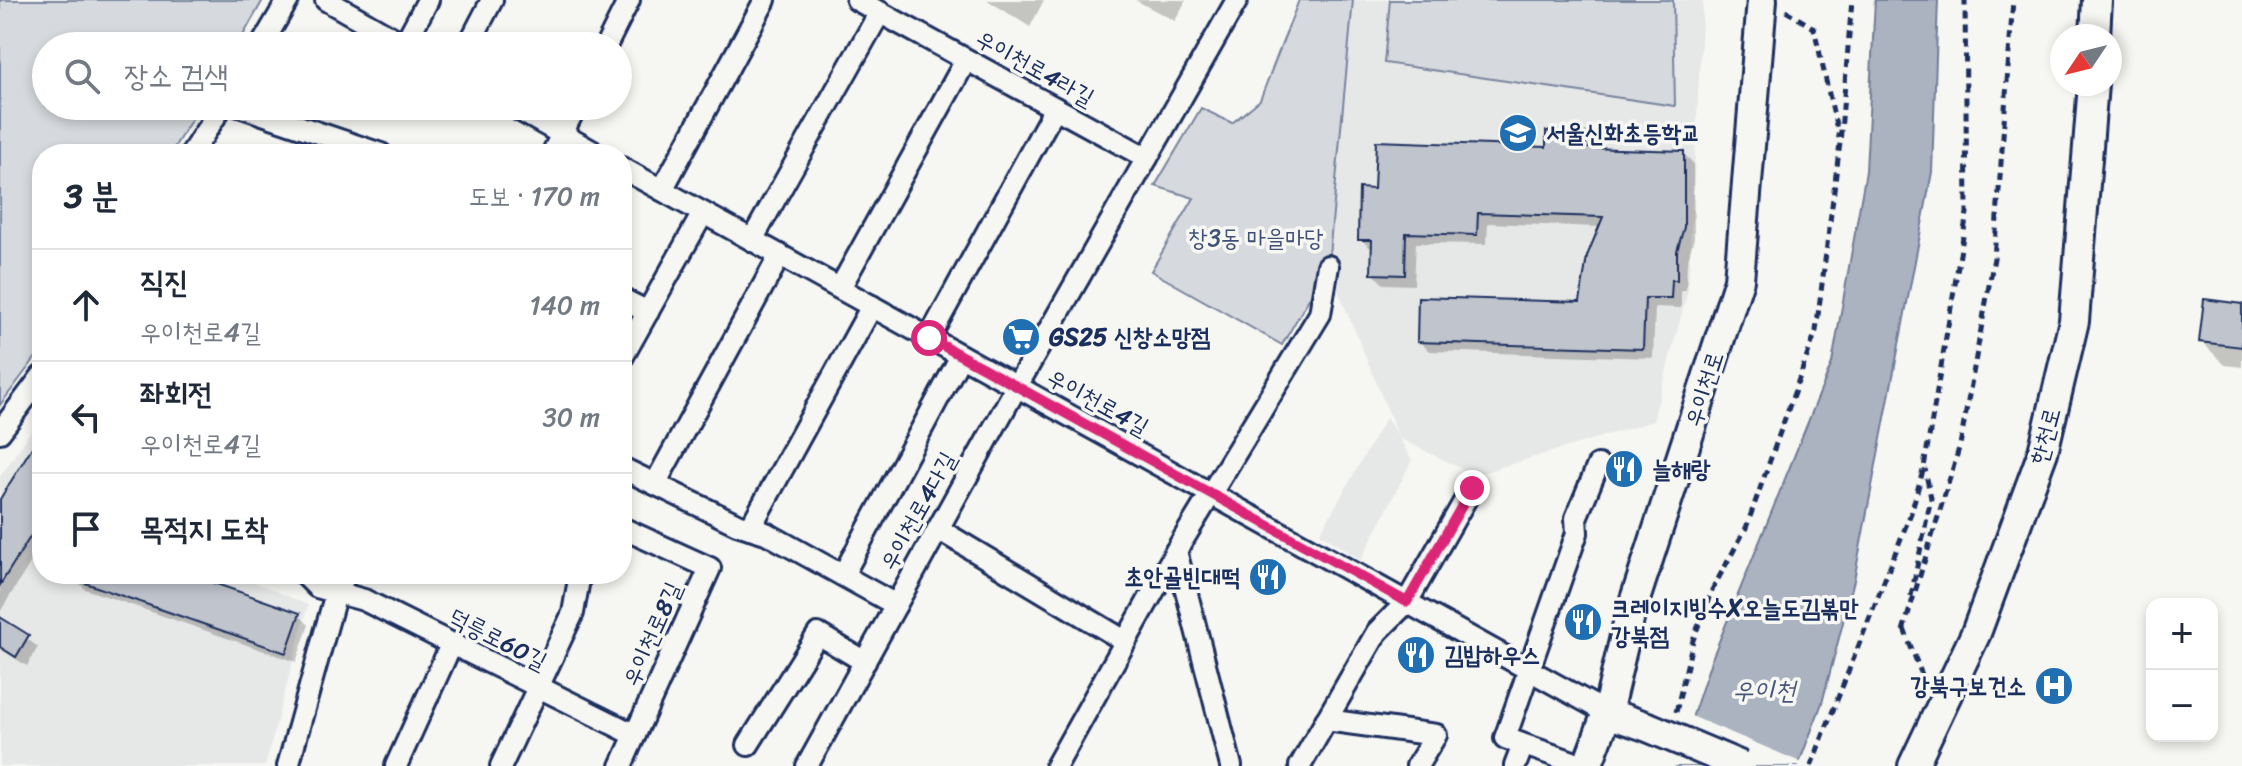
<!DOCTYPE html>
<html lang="ko">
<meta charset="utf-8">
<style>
body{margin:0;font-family:Sriracha,"Poor Story",sans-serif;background:#f2f2f3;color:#1f2937}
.controls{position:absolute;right:24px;bottom:24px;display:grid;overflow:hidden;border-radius:16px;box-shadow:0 4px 12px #0003}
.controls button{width:72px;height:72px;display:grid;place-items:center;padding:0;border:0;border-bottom:2px solid #e0e1e3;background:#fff;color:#1f2937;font:40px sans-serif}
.compass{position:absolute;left:2050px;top:24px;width:72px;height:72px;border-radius:50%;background:#fff;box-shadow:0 4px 12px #0003;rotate:235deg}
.stop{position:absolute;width:24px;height:24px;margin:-18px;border:6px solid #db2777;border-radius:50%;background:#fff}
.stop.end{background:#db2777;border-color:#fff;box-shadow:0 2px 8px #0008}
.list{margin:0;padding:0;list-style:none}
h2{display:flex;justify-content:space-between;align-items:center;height:104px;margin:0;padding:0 32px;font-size:34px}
h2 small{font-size:26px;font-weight:400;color:#747a83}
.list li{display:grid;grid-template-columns:52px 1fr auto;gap:24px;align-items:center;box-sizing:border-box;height:112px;padding:0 32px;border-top:2px solid #e0e1e3}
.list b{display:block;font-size:30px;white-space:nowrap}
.list p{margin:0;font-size:26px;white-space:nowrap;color:#747a83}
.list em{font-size:26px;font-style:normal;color:#747a83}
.icon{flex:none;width:44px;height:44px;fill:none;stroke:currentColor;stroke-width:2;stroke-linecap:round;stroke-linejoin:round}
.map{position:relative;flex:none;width:2242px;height:766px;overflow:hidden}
.search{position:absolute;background:#fff;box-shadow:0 4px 12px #0003;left:32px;top:32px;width:600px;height:88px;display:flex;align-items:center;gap:20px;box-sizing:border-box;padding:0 28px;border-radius:44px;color:#747a83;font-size:30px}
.panel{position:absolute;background:#fff;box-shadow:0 4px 12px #0003;left:32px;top:144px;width:600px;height:440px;border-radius:32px}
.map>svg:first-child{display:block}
</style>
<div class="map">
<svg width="2242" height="766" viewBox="0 0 2242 766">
<rect width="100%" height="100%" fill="#f6f6f2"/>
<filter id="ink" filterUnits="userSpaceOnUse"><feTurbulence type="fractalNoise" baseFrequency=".0125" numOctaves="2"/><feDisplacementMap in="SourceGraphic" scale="16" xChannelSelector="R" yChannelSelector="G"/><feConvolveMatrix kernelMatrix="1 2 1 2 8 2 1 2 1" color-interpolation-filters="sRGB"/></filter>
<g filter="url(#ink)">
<g fill="#e6e7e7">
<path d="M1353,0h350l-15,290 -35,131 -178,54 -76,-37 13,22 -51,100 -41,-27 66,-115 12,17 -70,-169z"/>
<path d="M42,415v159h194l72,31 -43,161h-265v-289z"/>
</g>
<g fill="#d6d9dd" stroke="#78849e" stroke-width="2">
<path d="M0,0h263l-26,46h-191v60h154l-30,48h-128v195l-42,56z"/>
<path d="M1299,0h54l-25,266 -46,79 -131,-74 43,-73 -39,-12 46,-78 31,15 28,-23z"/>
<path d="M1390,0h283l2,106 -291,-43z"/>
</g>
<path fill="#abb2c0" stroke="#717e99" stroke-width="2" d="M1875,0h63l-6,172 -78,408 -32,123 -24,63h-122l35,-105 121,-298 34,-192z"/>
<path fill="#f6f6f2" d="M1689,715l114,48 -1,3h-130z"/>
<g fill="#0003">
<path d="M987,0h57l-14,27z"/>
<path d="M1135,0h51l-11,21z"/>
<path d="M1585,135l11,10v5l87,3 10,10 1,75 -7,25 -1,27h-5v18l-26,-1 -2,51 -224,-7 -10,-10 163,-36 19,-78 -113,-4 -1,21 -71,-1 -2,42 -31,-1 -10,-11v-23l-13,-11 16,-48 172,-42z"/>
<path d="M2242,306v61l-17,-2 -24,-24z"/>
<path d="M42,435v109l-42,68v-110z"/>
<path d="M77,574h105l117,41 10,10 -13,37 -211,-73 -10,-11z"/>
<path d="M0,619l38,28 -11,19 -27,-17z"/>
</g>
<g fill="#c0c4cd" stroke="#1b2f5e" stroke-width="2">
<path d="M1546,131l40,2v15l98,3v76l-7,24v29h-5l-1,18h-26l-2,51 -226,-7 1,-45 162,5 7,-46 16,-39 -125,-4 -1,22 -71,-2 -1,42 -34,-1 1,-34h-14l1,-52 15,1 2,-48 170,6z"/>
<path d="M2204,299l38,5v43l-43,-5z"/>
<path d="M42,431v87l-42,67v-86z"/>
<path d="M68,574h120l112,39 -14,40 -218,-76z"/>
<path d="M0,617l29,18 -13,22 -16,-10z"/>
</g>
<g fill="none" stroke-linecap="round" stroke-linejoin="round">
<g stroke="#1b2f5e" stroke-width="26">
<g id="street">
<path d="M326,0l81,46"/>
<path d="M857,0l290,158"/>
<path d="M404,45l24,-45"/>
<path d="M261,46l27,-46"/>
<path d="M468,46l24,-46"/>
<path d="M606,46l23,-46"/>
<path d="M239,106l142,48"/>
<path d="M512,106l85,48"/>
<path d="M191,154l31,-48"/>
<path d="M552,154l24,-48"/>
<path d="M622,168l985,545"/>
<path d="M662,190l103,-190"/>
<path d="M752,240l128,-228"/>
<path d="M840,288l126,-228"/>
<path d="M622,299l26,13"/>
<path d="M929,338l126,-230"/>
<path d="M622,358l81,-145"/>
<path d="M0,432l42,-56"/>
<path d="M622,468l115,56 29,9 130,72"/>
<path d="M655,484l125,-229"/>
<path d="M750,528l122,-222"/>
<path d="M938,529l187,112"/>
<path d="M1176,551l55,215"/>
<path d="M304,574l13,13 47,13 271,135"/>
<path d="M843,575l118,-219"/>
<path d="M1326,720l110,15 -19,31"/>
<path d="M748,745l70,-111 47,28"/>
<path d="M288,766l48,-173 10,-19"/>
<path d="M396,766l55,-121"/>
<path d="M501,766l72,-153 7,-39"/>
<path d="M621,766l89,-198 -88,-40"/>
<path d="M807,766l210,-380 220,-386"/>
<path d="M1056,766l120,-215 144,-237 8,-48"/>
<path d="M1300,766l77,-134 30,-30 65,-114"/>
<path d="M1515,766l8,-21"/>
<path d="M1584,766l-79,-28 72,-205 -1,-15 22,-53"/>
</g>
</g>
<g stroke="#1b2f5e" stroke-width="34">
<g id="secondary">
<path d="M2095,36l2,-36"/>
<path d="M1607,713l41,14"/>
<path d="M1587,766l20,-53 23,-98 109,-335 23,-280"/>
<path d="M1913,766l63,-133 67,-181 31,-131 19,-237"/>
</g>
</g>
<g stroke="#1b2f5e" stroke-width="5" stroke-dasharray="8 6" stroke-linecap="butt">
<path d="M1786,11l28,17 25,110"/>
<path d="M1911,596l20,-98 -6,-29"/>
<path d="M1904,629l21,54"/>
<path d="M1903,631l57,-186 34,-187 19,-258"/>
<path d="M1676,712l17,-72 19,-50 34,-62 70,-197 24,-188 12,-143"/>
<path d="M1811,766l100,-253 13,-46 43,-254 -2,-213"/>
</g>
<use href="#street" stroke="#f6f6f2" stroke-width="20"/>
<use href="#secondary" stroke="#f6f6f2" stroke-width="28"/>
<g stroke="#1b2f5e" stroke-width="34" stroke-linecap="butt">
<path id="secondary-bridge" d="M1648,727l93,39"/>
</g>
<use href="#secondary-bridge" stroke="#f6f6f2" stroke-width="28"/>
</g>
</g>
<g fill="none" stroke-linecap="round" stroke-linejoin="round" filter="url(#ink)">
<path stroke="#db2777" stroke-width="10" d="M929,338l478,264 65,-114"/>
</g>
<defs>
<g id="school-disc" transform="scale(2)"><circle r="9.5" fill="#1f6fb2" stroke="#f6f6f2"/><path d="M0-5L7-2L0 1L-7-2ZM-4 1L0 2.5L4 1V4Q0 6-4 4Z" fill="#fff"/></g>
<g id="supermarket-disc" transform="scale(2)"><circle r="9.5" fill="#1f6fb2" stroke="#f6f6f2"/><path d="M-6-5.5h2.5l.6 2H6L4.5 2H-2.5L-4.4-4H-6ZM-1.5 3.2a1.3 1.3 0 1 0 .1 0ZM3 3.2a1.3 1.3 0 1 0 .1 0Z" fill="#fff"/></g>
<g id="restaurant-disc" transform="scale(2)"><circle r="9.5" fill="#1f6fb2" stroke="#f6f6f2"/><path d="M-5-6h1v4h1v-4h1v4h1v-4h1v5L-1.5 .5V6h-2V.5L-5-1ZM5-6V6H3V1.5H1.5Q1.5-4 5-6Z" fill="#fff"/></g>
<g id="hospital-disc" transform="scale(2)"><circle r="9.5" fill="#1f6fb2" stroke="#f6f6f2"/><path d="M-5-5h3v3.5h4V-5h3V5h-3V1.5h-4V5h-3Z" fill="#fff"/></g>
</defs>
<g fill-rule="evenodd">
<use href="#school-disc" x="1518" y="133"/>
<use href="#supermarket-disc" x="1021" y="337"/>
<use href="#restaurant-disc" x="1624" y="469"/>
<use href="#restaurant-disc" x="1268" y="577"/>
<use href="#restaurant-disc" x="1583" y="622"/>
<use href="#restaurant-disc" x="1416" y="655"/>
<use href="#hospital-disc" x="2054" y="686"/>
</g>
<g text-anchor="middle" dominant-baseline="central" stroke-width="7" stroke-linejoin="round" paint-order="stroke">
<g font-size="24" fill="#1b2f5e" stroke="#f6f6f2">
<text transform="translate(1035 68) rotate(29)">우이천로4라길</text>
<text transform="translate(1704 389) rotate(-72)">우이천로</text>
<text transform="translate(1098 402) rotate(29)">우이천로4길</text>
<text transform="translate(2045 436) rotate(-75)">한천로</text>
<text transform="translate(918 511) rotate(-61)">우이천로4다길</text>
<text transform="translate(652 634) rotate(-66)">우이천로8길</text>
<text transform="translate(498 639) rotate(27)">덕릉로60길</text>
</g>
<g font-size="24" font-weight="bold" fill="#1b2f5e" stroke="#f6f6f2" text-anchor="start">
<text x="1546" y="133">서울신화초등학교</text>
<text x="1049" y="337">GS25 신창소망점</text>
<text x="1652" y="469">늘해랑</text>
<text x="1240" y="577" text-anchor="end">초안골빈대떡</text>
<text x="1611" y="608">크레이지빙수X오늘도김볶만<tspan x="1611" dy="28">강북점</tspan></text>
<text x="1444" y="655">김밥하우스</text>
<text x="2026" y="686" text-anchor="end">강북구보건소</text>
</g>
<g font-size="24" fill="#405177" stroke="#f6f6f2">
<text x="1256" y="238">창3동 마을마당</text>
</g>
<g font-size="26" font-style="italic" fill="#46567b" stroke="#f6f6f2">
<text x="1764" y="690">우이천</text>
</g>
</g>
</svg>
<div class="controls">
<button>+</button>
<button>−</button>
</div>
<svg class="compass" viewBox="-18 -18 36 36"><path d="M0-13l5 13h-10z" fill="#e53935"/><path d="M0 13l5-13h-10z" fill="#747a83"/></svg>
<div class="stop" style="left:929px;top:338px"></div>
<div class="stop end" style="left:1472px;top:488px"></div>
<div class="search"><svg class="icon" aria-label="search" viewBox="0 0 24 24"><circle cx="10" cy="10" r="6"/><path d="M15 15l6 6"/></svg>장소 검색</div>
<section class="panel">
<h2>3 분<small>도보 · 170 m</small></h2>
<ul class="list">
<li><svg class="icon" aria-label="ahead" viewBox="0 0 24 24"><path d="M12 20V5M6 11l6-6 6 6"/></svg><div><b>직진</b><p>우이천로4길</p></div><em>140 m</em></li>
<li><svg class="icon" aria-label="left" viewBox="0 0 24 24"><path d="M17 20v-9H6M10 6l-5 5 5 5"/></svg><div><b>좌회전</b><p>우이천로4길</p></div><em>30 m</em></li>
<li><svg class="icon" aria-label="arrive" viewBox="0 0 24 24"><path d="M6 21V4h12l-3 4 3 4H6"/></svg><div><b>목적지 도착</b></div></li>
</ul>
</section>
</div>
